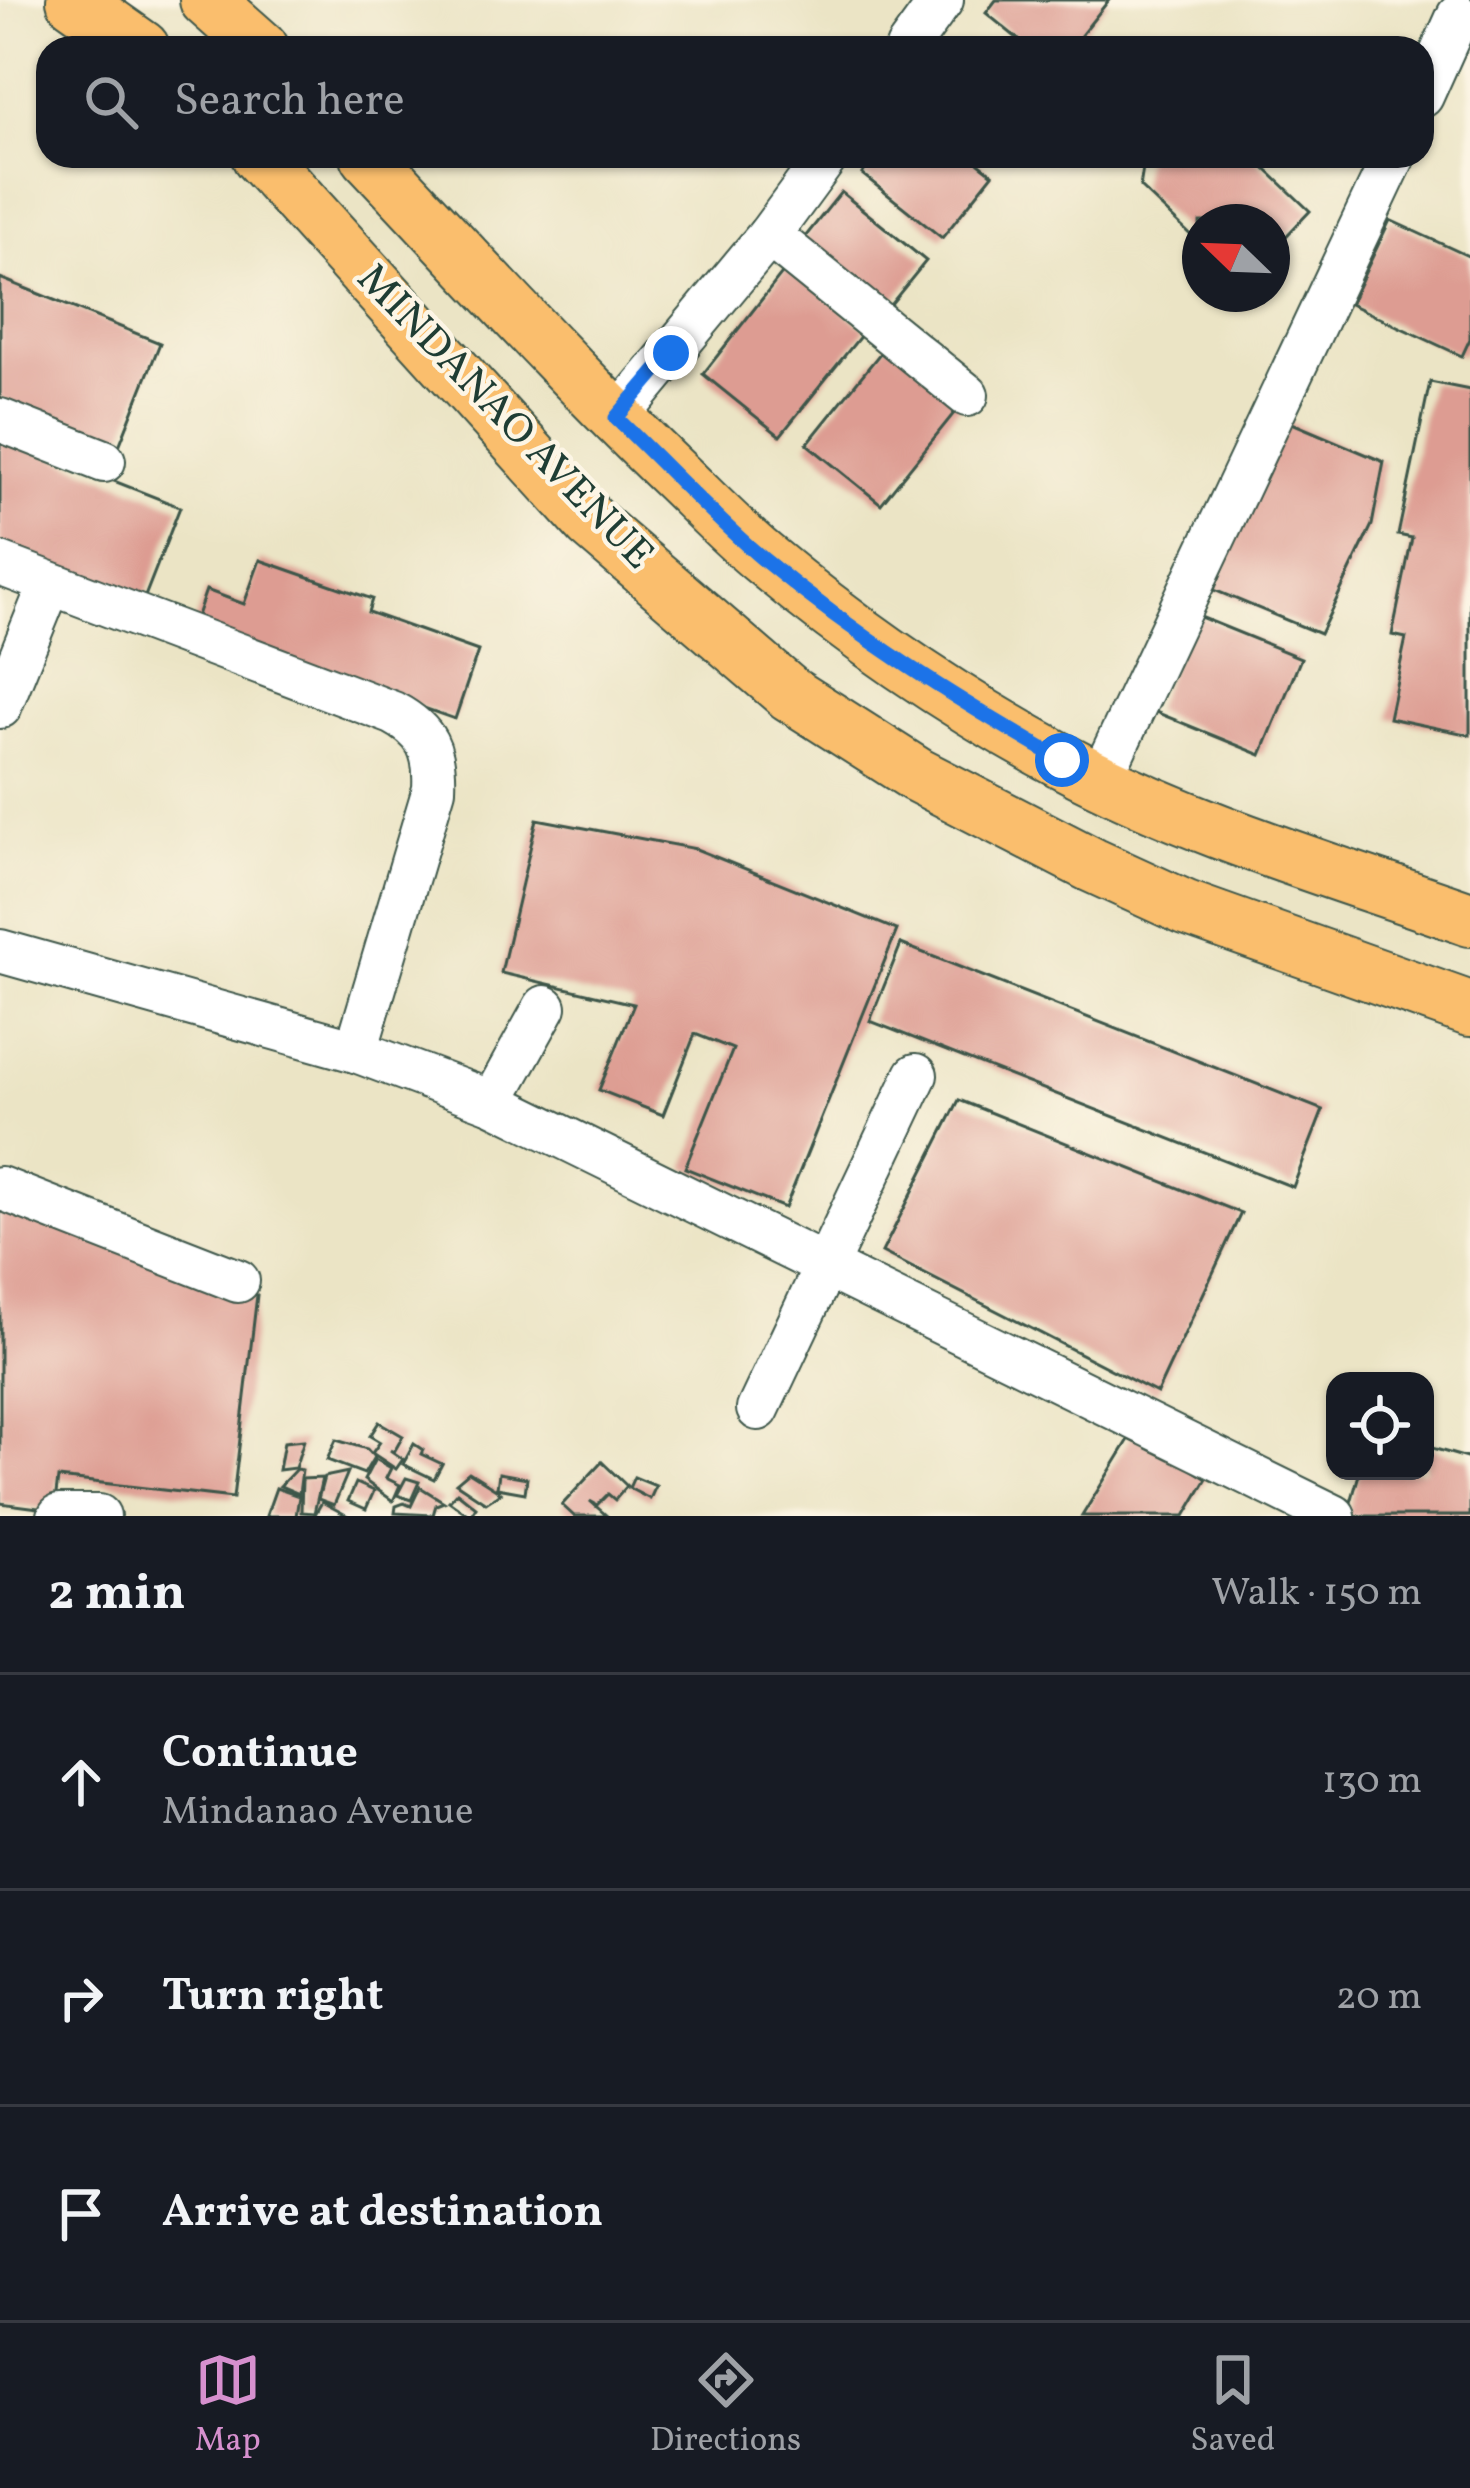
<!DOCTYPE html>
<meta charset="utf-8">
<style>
body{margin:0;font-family:Vollkorn,serif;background:#20242c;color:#f1f3f6}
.controls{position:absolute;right:36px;bottom:36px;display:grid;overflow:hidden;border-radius:24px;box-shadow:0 3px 9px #0004}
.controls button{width:108px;height:108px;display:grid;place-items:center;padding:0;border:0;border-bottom:3px solid #363941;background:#171b24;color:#f1f3f6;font:60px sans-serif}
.compass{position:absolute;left:1182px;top:204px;width:108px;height:108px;border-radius:50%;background:#171b24;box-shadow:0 3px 9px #0004;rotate:293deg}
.stop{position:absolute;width:36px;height:36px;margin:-27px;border:9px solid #1a73e8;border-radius:50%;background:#fff}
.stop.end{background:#1a73e8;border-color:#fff;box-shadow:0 3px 12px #0008}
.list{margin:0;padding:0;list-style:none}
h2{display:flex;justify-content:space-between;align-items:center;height:156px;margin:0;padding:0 48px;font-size:51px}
h2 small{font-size:39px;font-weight:400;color:#9ea1a6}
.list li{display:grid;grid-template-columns:78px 1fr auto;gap:36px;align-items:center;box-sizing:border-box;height:216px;padding:0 48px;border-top:3px solid #363941}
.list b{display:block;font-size:45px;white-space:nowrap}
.list p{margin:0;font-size:39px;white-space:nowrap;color:#9ea1a6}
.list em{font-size:39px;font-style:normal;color:#9ea1a6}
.icon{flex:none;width:66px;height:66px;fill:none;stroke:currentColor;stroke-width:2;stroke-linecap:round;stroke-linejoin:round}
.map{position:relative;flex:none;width:1470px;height:1516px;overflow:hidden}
.search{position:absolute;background:#171b24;box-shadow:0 3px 9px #0004;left:36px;right:36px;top:36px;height:132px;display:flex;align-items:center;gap:30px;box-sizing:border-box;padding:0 42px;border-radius:36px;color:#9ea1a6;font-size:45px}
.sheet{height:804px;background:#171b24}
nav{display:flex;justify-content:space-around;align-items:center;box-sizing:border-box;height:168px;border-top:3px solid #363941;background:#171b24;font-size:33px;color:#9ea1a6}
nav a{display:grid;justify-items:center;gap:6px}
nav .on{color:#d690ce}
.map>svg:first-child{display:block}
</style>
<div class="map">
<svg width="1470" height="1516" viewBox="0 0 1470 1516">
<rect width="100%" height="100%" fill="#fcf5e5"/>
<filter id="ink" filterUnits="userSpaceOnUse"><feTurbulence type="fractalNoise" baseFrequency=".00833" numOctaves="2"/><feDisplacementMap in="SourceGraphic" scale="24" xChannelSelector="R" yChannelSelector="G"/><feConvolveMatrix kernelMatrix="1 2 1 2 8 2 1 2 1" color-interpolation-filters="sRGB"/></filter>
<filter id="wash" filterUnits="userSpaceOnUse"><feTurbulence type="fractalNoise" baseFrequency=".004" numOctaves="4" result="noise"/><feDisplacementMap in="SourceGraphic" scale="48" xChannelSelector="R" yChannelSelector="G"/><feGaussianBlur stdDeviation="2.7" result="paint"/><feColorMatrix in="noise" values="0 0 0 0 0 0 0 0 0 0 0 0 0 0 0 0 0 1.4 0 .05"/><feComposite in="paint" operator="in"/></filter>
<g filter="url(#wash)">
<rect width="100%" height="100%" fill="#ebe4c5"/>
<g id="blocks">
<g fill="#dd9c92">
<path d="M996,0h113l-38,48h-42l-43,-35z"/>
<path d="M876,156h94l23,18 -51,64 -80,-64z"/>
<path d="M1145,156h107l58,55 -38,40v-29h-72v22l-60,-57z"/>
<path d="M841,192l85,69 -44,54 -85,-68z"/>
<path d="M1390,220l80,37v82l-8,17 -112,-52z"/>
<path d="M788,266l78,63 -86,107 -77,-62z"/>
<path d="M0,278l160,65 -41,103 -119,-48z"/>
<path d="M889,342l74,60 -82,102 -74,-60z"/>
<path d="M1430,382l40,8v345l-81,-17 17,-80 -14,-3 20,-97 -14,-3z"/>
<path d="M1285,420l99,42 -12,63 -52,109 -106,-44z"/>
<path d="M0,436l180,71 -38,97 -142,-56z"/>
<path d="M260,560l112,39 -4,13 110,39 -23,68 -262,-92 13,-37 38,14z"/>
<path d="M1193,614l108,44 -40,97 -108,-44z"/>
<path d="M537,819l159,30 201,81 -112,278 -100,-40 48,-119 -38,-15 -32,81 -64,-25 35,-86 -133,-31z"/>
<path d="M901,944l422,166 -30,77 -423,-166z"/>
<path d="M959,1100l282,113 -84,180 -275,-141z"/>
<path d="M0,1195l62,31 195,69 -24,203 -175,-20 -4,32 -54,-7z"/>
<path d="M379,1422l24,14 -9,16 -4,-2 13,9 -7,10 -24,-16 8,-11 -10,-6z"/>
<path d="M1133,1433l74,46 -22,37h-103z"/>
<path d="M304,1440l-9,28 -16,2 5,-28z"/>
<path d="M336,1440l31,9 7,8 -10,17 -37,-14z"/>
<path d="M414,1444l9,6 -2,4 21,10 -8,15 -31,-15z"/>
<path d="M1425,1446l45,13v57h-123l13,-45h65z"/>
<path d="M375,1459l16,9 -5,10 14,7 -7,16 -29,-21z"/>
<path d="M602,1462l25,24 -12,14 -7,-6 -11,11 -7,-4 17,15h-33l-12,-11z"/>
<path d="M296,1469l6,1 -3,24 -19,-8z"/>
<path d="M348,1472l-14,33 -16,-6 6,-22z"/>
<path d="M469,1472l27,17 5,4 -15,10 -30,-20z"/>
<path d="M499,1473l28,5 -2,15 -28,-5z"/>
<path d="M634,1477l22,9 -6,13 -21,-11z"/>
<path d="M322,1478l-8,35 -13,-1 1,-33z"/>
<path d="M406,1478l13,4 -8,18 -14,-5z"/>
<path d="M356,1483l18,8 -8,18 -18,-8z"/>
<path d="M420,1487l24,15 -8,3 -3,10 -38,-2 1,-7 8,-3 7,3z"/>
<path d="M276,1488l23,8 -3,20h-30z"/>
<path d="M457,1492l19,15 -6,9 -21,-15z"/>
<path d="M322,1502l26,14h-34z"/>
</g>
</g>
</g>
<g filter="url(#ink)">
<use href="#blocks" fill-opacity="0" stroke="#3e564a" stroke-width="3"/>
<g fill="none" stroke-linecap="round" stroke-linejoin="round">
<g stroke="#3e564a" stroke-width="46">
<g id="minor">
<path d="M907,48l35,-48"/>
<path d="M1422,96l36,-80"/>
<path d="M769,235l198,160"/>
<path d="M616,419l153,-184 58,-79"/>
<path d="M0,420l104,41"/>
<path d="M0,564l393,149c34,18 43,38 41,76l-78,262"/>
<path d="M0,707l50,-123"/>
<path d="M1100,780l294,-624"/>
<path d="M0,951l356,100 136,51 842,414"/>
<path d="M492,1102l53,-95"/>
<path d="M0,1188l238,93"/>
<path d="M758,1409l158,-334"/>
<path d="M59,1516h40"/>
</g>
</g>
<g stroke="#3e564a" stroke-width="58">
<g id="major">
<path d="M74,0l68,48"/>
<path d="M207,0l54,48"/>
<path d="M259,156l332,367 199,171 127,81 175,90 94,43 284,101"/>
<path d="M368,156c102,108 202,219 309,321 28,27 56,56 86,81 93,78 193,146 301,204 128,68 270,109 406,157"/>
</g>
</g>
<use href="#minor" stroke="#fff" stroke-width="42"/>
<use href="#major" stroke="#fabe6d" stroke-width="54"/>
</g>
</g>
<g fill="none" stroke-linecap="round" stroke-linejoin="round" filter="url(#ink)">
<path stroke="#1a73e8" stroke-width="15" d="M671,353l-55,65c49,47 96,98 147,141 97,80 191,139 299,201"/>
</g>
<g text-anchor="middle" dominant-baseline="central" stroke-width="9" stroke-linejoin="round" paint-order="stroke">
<g font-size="42" fill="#1f3d34" stroke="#fcf5e5">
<text transform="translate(504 418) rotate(46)">MINDANAO AVENUE</text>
</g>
</g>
</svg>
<div class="controls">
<button><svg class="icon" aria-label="locate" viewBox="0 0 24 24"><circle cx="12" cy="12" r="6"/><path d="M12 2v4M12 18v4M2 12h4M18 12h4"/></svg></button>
</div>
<svg class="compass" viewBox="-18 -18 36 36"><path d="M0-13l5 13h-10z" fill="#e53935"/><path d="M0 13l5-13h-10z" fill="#9ea1a6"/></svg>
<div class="stop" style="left:1062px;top:760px"></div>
<div class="stop end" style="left:671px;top:353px"></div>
<div class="search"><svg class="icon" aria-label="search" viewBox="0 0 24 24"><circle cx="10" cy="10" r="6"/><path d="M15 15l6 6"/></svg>Search here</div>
</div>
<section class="sheet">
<h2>2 min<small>Walk · 150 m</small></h2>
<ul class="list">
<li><svg class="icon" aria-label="ahead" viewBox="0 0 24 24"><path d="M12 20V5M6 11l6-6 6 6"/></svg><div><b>Continue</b><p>Mindanao Avenue</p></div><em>130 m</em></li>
<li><svg class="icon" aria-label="right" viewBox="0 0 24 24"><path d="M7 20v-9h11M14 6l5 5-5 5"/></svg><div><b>Turn right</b></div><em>20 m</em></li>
<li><svg class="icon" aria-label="arrive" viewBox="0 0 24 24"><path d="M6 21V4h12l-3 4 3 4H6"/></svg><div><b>Arrive at destination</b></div></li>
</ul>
</section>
<nav>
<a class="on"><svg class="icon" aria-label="map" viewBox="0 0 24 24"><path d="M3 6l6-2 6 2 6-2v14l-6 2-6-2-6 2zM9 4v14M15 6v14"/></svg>Map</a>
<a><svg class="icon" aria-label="directions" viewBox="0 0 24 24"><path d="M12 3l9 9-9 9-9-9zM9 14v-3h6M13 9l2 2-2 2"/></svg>Directions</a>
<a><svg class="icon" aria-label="saved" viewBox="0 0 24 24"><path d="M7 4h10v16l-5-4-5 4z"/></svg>Saved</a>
</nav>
